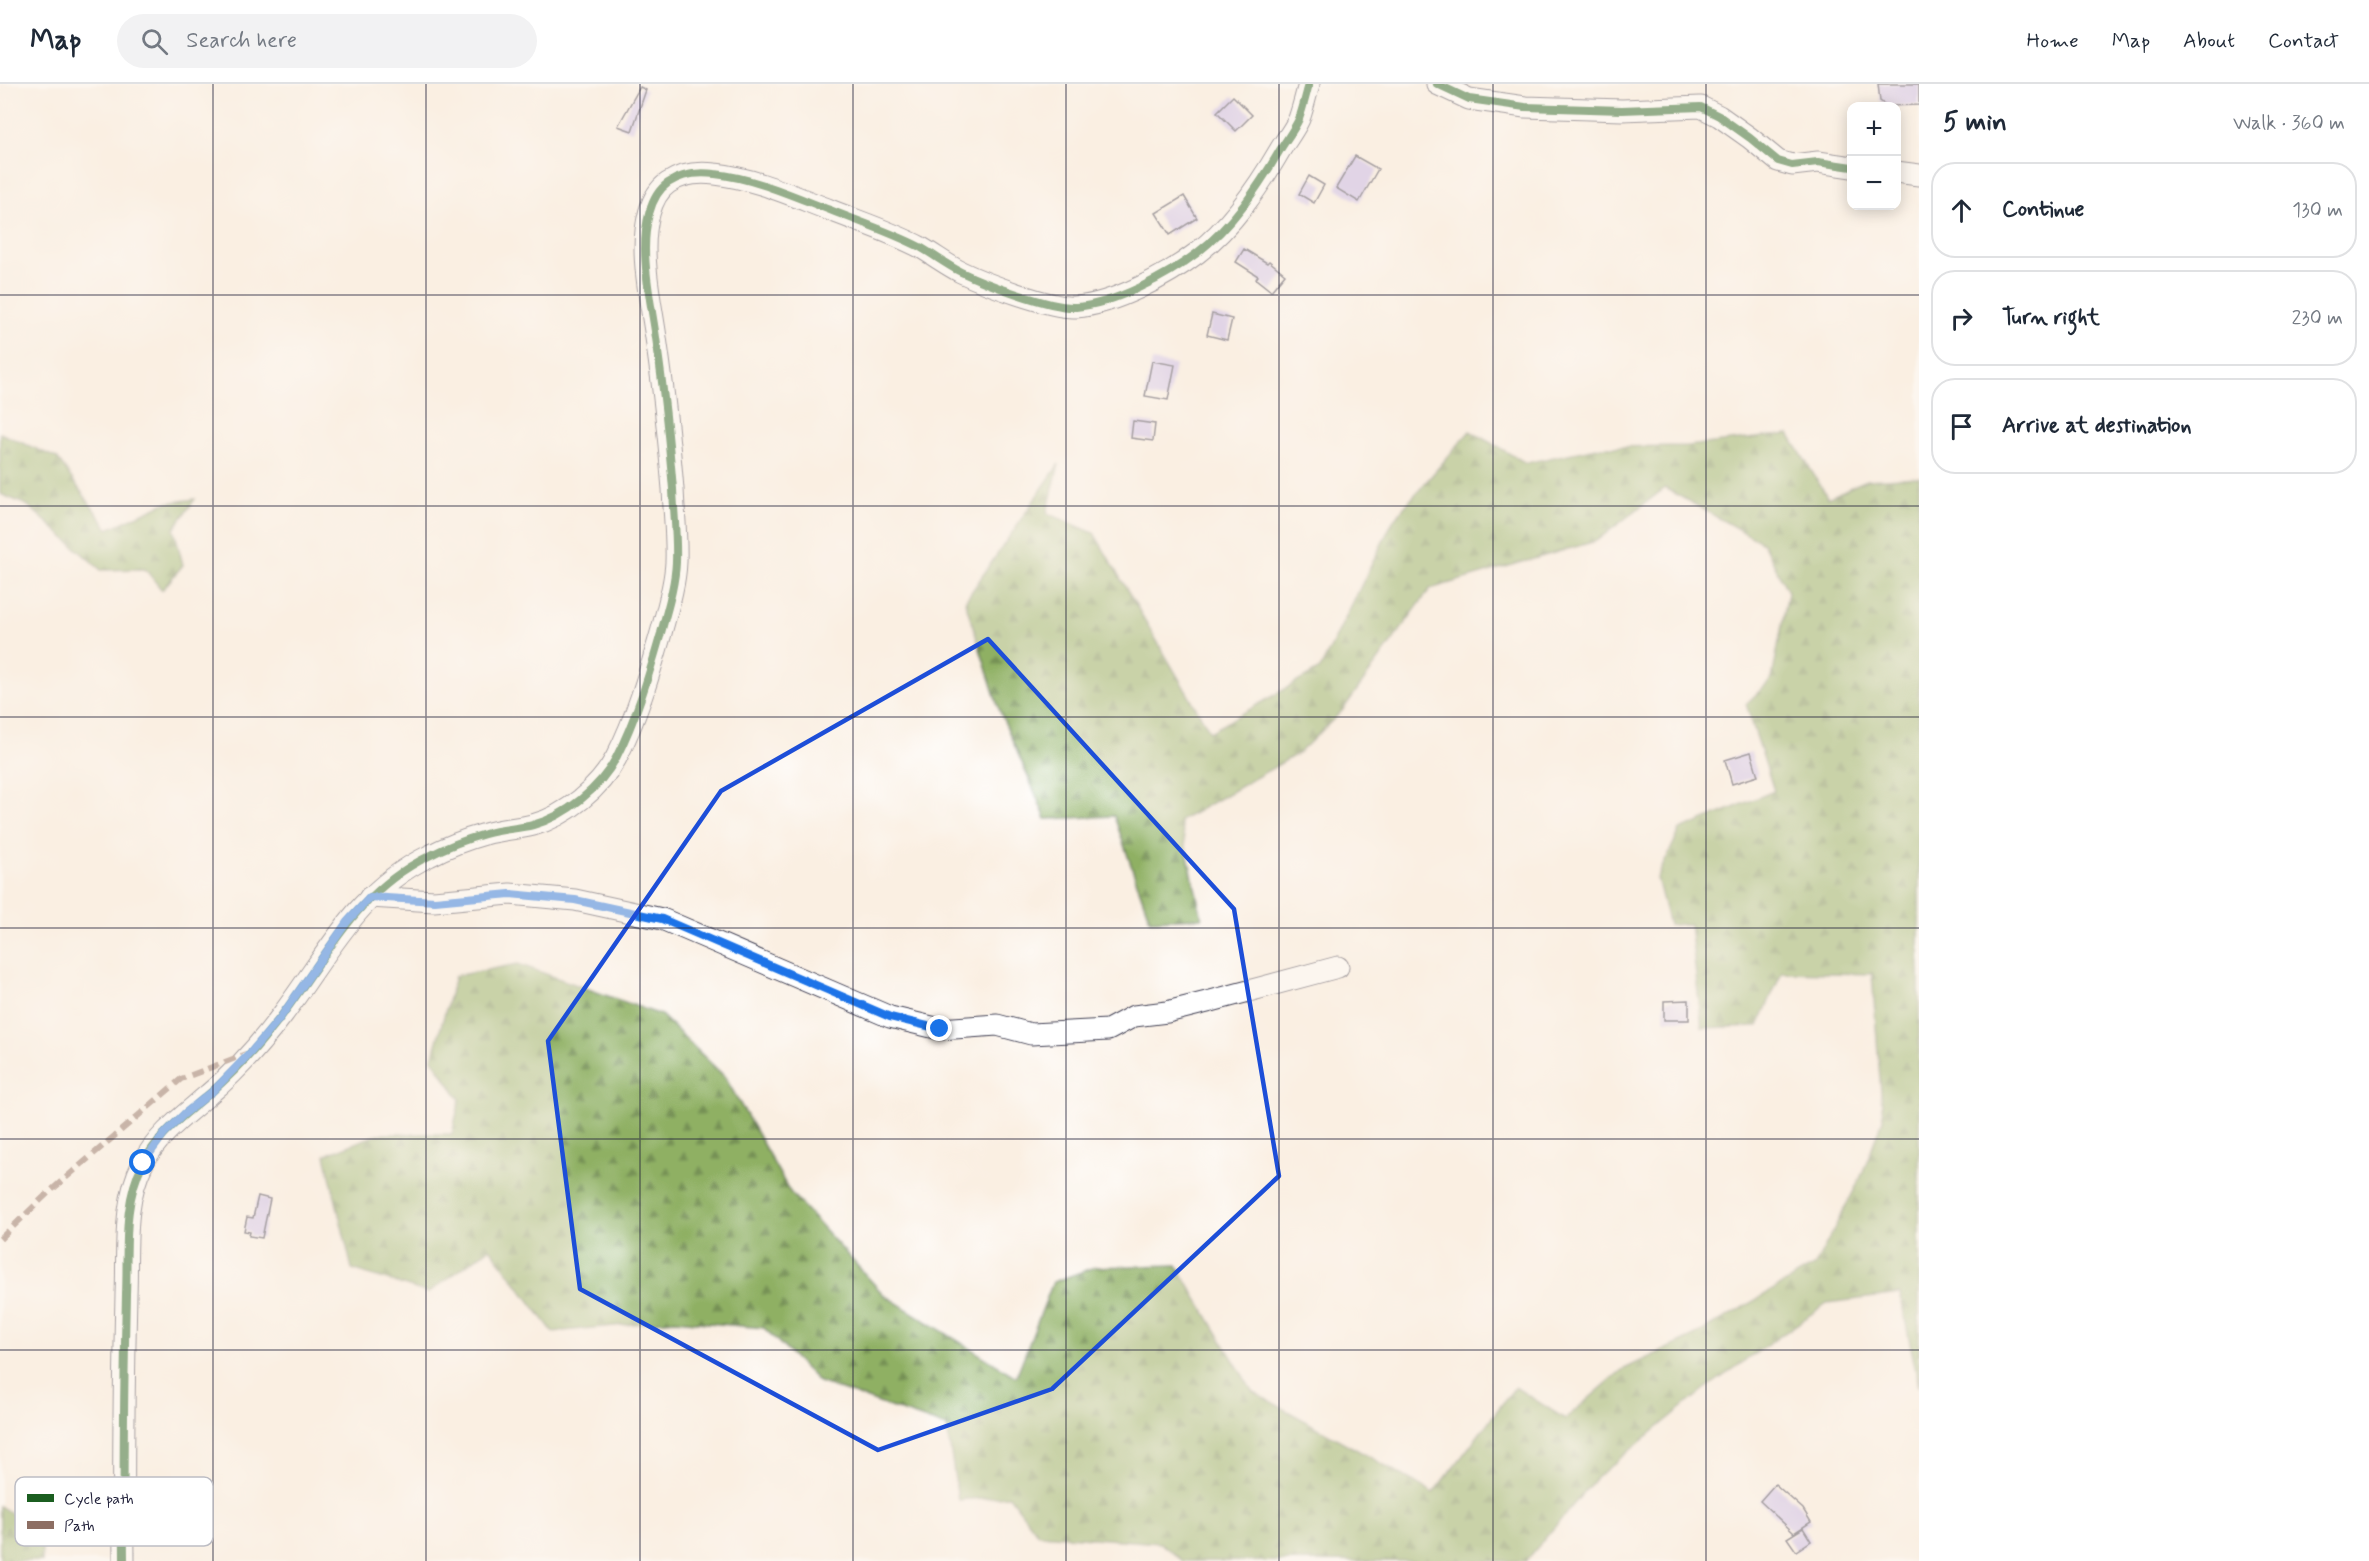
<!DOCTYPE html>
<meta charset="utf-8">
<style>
body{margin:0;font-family:Mynerve,sans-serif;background:#f2f2f3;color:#1f2937}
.controls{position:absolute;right:18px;top:18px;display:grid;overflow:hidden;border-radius:12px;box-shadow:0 3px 15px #0003}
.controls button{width:54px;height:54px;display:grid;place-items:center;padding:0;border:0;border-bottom:2px solid #e0e1e3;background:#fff;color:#1f2937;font:30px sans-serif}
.stop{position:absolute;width:18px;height:18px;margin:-14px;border:4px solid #1a73e8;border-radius:50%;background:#fff}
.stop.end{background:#1a73e8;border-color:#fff;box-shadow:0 2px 6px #0008}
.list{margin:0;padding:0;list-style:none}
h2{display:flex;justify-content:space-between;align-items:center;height:78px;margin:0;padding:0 24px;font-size:26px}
h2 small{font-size:20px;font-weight:400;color:#747a83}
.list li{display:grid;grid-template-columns:39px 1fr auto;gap:18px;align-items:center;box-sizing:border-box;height:96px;margin:0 12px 12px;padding:0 12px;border:2px solid #e0e1e3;border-radius:24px}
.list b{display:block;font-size:22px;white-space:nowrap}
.list em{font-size:20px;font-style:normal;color:#747a83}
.icon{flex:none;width:33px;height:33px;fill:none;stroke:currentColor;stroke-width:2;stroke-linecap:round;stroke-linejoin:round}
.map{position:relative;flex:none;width:1919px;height:1477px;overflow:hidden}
header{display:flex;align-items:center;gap:36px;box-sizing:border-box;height:84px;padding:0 30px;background:#fff;border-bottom:2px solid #e0e1e3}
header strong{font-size:28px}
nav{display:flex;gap:33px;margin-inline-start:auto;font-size:21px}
.search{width:420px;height:54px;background:#f2f2f3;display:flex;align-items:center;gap:15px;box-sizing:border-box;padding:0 21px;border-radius:33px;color:#747a83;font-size:22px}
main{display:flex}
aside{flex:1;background:#fff}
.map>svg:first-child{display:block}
</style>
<header>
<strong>Map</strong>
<div class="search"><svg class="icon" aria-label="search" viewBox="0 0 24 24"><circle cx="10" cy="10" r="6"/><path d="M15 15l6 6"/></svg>Search here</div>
<nav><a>Home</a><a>Map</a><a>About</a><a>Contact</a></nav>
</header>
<main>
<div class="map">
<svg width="1919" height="1477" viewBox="0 0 1919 1477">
<defs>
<pattern id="forest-firs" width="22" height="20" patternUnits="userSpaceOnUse" patternTransform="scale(1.5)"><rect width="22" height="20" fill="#8fb064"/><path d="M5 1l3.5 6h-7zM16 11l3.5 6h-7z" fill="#748f54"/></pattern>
</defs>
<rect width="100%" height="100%" fill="#fff"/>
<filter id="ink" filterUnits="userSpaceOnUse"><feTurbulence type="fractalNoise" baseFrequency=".0167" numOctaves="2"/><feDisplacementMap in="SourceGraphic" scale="12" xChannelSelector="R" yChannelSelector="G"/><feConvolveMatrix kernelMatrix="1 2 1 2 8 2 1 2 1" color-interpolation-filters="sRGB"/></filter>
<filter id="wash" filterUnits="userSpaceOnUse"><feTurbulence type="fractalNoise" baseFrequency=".008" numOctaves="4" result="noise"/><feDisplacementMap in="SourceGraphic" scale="24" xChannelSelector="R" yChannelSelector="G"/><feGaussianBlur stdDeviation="1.35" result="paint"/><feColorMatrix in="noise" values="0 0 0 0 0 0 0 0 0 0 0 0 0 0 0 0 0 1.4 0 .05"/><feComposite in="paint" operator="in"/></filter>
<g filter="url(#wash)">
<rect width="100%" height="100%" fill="#faefe2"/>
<g fill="url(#forest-firs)" stroke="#586950" stroke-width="1.5">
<path d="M1470,347l56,32 75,-16 87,-1 101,-12 39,64 38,-18 53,-3v910l-19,-93 -73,9 -122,86 -110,90 -69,82h-343l-23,-18 -122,-9 -29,-38 -51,4 -11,-73 -128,-45 -55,-54 -89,-8 -122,12 -63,-84 -62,45 -76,-24 -27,-114 53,-21h74l8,-35 -28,-40 23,-83 63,-12 143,51 64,62 65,115 94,103 132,82 37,-95 42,-15 82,-2 75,126 182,102 81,-106 50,32 57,-49 72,-34 121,-71 45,-86 23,-60 -11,-145 -90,-2 -24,54 -56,2 -12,-104 -21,1 -12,-47 23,-48 94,-39 -28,-87 26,-25 16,-87 -25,-49 -98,-55 -69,53 -166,48 -88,122 -43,42 -119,68 22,97 -52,2 -36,-104 -68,3 -47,-110 -34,-108 94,-137 -12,49 47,20 116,199 110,-63 74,-150z"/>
<path d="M0,349l57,25 51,71 57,-26 30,-4 -21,30 9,36 -21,25 -17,-21 -44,1 -74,-65 -27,-11z"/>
<path d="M0,1422l42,28v27h-42z"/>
</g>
<g id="blocks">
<g fill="#c3b4eb">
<path d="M1878,0h41v21l-32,1 -7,-5z"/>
<path d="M640,3l6,3 -14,41 -14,-5z"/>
<path d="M1233,12l19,19 -16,16 -19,-19z"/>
<path d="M1355,72l23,13 -19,33 -23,-14z"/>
<path d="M1309,92l15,9 -10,18 -15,-9z"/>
<path d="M1184,112l13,22 -27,17 -14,-22z"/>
<path d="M1244,165l23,14 2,-2 16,13 -14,17 -15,-12 2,-3 -22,-14z"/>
<path d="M1212,230l20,5 -5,21 -20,-5z"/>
<path d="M1152,277l23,4 -7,35 -23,-4z"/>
<path d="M1133,337l22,3 -2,17 -22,-3z"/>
<path d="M1751,668l7,24 -26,8 -7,-24z"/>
<path d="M1689,916v20h-25v-19z"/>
<path d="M258,1112l12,3 -8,39 -13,-2 1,-4 -6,-1 3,-14 6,1z"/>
<path d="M1775,1400l28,25 8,13 -17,11 -34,-32z"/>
<path d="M1803,1444l8,13 -15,10 -9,-13z"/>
</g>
</g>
</g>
<g filter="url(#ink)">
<use href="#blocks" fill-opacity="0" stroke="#424154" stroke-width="1.5"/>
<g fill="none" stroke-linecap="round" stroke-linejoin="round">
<g stroke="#424154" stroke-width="23">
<g id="minor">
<path d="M1437,0l32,15 56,8 97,3 79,-3 18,9 31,22 28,23 14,4 26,-3 34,5"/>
<path d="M1896,88l23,3"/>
<path d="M370,813l64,4 76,-7 65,6 87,19 228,98 50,12 57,-4 34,9 77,-4 26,-14 33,-4 44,-11 127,-34"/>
<path d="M124,1477c-1,-89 0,-178 2,-267 2,-43 -4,-90 17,-131 15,-29 42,-48 66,-69 28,-23 53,-52 74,-80 46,-61 74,-123 146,-158 17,-9 38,-17 56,-22 16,-5 32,-5 48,-9 33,-9 67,-37 83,-67 20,-39 33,-83 45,-125 6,-23 14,-47 15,-71 1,-24 -2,-48 -3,-73 -4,-48 -9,-96 -16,-144 -4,-32 -12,-64 -12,-96 0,-22 4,-53 23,-66 13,-9 31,-11 47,-9 39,4 78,22 115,36 30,12 61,22 90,37 14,8 27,18 41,25 23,11 91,37 115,35 38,-3 91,-31 121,-54 35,-27 61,-65 83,-103 6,-10 14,-20 19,-31 4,-11 7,-24 10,-35"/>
</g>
</g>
<use href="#minor" stroke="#fff" stroke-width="21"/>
<path stroke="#8d6e63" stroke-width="6" stroke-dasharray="12 6" stroke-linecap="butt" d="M0,1155l48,-46 133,-114 65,-25"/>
<g stroke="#fff" stroke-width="11">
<g id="cycleway">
<path d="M1437,0l32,15 56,8 97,3 79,-3 18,9 31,22 28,23 14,4 26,-3 34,5"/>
<path d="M124,1477c-1,-89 0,-178 2,-267 2,-43 -4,-90 17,-131 15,-29 42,-48 66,-69 28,-23 53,-52 74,-80 46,-61 74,-123 146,-158 17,-9 38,-17 56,-22 16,-5 32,-5 48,-9 33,-9 67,-37 83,-67 20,-39 33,-83 45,-125 6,-23 14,-47 15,-71 1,-24 -2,-48 -3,-73 -4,-48 -9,-96 -16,-144 -4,-32 -12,-64 -12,-96 0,-22 4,-53 23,-66 13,-9 31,-11 47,-9 39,4 78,22 115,36 30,12 61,22 90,37 14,8 27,18 41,25 23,11 91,37 115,35 38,-3 91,-31 121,-54 35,-27 61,-65 83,-103 6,-10 14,-20 19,-31 4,-11 7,-24 10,-35"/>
</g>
</g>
<use href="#cycleway" stroke="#1b5e20" stroke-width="8"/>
</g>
</g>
<g fill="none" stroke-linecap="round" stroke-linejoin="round" filter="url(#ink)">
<path stroke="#1a73e8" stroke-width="8" d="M143,1079l21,-29 20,-20 29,-23 38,-39 29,-34 67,-96 23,-25 65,4 75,-7 65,6 87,19 228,98 50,12"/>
</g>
<path d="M0 0H1919V1477H0ZM988,555l246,270 45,267 -227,213 -174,61 -298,-161 -32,-248 173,-250z" fill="#faefe2" fill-opacity=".55" fill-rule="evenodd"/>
<path fill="none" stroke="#1d4ed8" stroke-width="4.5" stroke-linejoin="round" d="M988,555l246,270 45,267 -227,213 -174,61 -298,-161 -32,-248 173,-250z"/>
<path fill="none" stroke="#22223b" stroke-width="1.5" stroke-opacity="0.55" d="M213,0v1477M426,0v1477M640,0v1477M853,0v1477M1066,0v1477M1279,0v1477M1493,0v1477M1706,0v1477M0,211h1919M0,422h1919M0,633h1919M0,844h1919M0,1055h1919M0,1266h1919"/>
<rect x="15" y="1393" width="198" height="69" rx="9" fill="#fff" stroke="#bdbdc4" stroke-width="1.5"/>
<rect x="27" y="1410" width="27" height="8" fill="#1b5e20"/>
<rect x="27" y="1437" width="27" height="8" fill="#8d6e63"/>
<g font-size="16" fill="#22223b">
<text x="64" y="1420">Cycle path</text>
<text x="64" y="1447">Path</text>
</g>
</svg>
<div class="controls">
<button>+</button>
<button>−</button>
</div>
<div class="stop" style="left:143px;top:1079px"></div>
<div class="stop end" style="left:940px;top:945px"></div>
</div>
<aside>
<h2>5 min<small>Walk · 360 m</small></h2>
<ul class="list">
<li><svg class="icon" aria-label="ahead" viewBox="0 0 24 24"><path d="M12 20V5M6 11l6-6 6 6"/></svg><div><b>Continue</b></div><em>130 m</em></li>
<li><svg class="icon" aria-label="right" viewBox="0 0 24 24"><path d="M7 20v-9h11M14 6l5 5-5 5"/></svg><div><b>Turn right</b></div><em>230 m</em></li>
<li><svg class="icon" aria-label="arrive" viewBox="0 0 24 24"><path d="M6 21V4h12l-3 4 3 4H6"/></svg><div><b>Arrive at destination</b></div></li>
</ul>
</aside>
</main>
